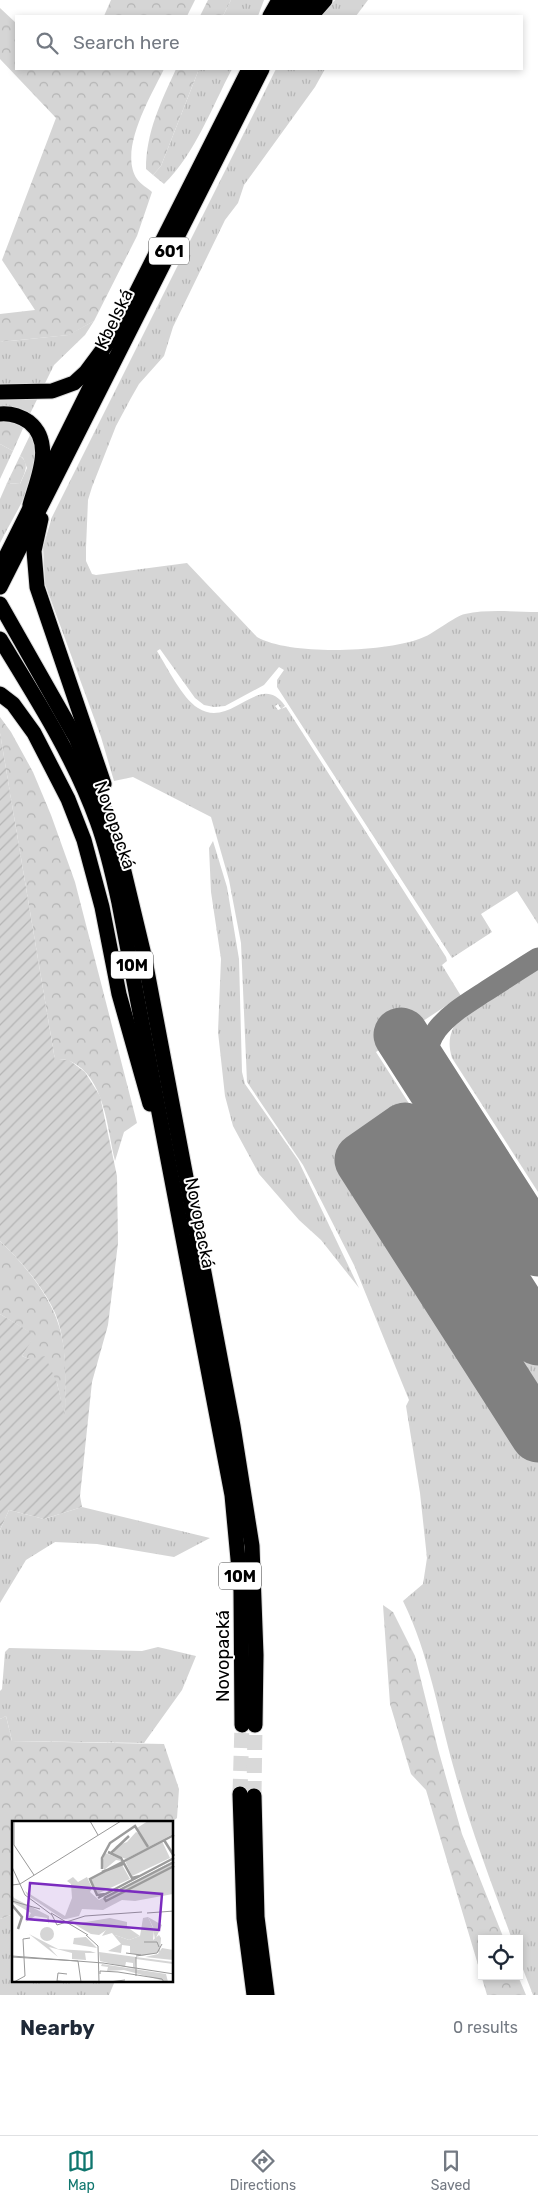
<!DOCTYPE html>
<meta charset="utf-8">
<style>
body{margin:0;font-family:Rubik,sans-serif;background:#f6f6f7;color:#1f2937}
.controls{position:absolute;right:15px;bottom:15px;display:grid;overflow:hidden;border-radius:0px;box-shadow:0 2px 8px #0003}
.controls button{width:45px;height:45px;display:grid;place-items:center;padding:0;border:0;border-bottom:1px solid #e0e1e3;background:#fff;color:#1f2937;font:25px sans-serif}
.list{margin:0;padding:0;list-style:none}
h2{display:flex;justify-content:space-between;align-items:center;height:65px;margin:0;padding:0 20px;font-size:21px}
h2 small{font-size:16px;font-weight:400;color:#747a83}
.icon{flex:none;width:28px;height:28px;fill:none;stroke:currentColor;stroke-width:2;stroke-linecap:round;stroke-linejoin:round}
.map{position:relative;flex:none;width:538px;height:1995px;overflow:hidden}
.search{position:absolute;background:#fff;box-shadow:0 2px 8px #0003;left:15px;right:15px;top:15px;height:55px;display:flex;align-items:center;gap:12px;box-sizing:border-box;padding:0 18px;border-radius:0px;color:#747a83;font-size:19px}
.sheet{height:140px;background:#fff}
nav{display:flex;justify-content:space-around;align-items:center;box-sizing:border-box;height:70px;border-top:1px solid #e0e1e3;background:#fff;font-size:14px;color:#747a83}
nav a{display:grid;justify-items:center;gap:2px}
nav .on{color:#0f766e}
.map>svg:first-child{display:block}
</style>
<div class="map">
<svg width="538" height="1995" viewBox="0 0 538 1995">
<defs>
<pattern id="grass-tufts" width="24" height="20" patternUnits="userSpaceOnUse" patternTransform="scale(1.25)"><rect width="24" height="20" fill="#d5d5d5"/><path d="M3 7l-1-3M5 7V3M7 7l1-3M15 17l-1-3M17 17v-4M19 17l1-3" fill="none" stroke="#b5b5b5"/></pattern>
<pattern id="forest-crowns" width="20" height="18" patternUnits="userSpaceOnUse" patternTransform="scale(1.25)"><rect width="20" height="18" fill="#d5d5d5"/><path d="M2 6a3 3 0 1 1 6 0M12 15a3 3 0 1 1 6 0" fill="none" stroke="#b5b5b5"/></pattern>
<pattern id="garden-furrows" width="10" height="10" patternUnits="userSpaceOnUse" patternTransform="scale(1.25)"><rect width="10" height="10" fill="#d5d5d5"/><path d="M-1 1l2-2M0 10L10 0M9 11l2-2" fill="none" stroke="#b5b5b5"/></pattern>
</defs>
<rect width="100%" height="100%" fill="#fff"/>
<g fill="url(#grass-tufts)">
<path d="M231,0h33l-6,16h-35z"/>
<path d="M335,0h33l-12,16h-35z"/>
<path d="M199,69h33c-20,38 -37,85 -68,115l-11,-9 8,-9z"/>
<path d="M276,69h49l-10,18 -71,98 -6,18 -13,17 -52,107 -9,29 -25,28 -8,14 -15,28 -24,61 -4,13 -2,48v13l6,13 4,1 91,-12 70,74c33,19 126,15 162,2 14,-4 35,-23 46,-25 23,-5 50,-2 73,-2v312l-21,-33 -36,23 11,18 -40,26 -175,-271v-7l7,-10 -5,-3 -15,18 -39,21 -11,1 -10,-2 -9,-7 -35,-49 -3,2c10,16 25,47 41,57 34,22 62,-39 87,-2l-4,3 -3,-5 -3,2 3,4 8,-3 160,250 1,4 -5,4 19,31 -85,56 162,253v690h-5l-14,-36v-20h-7c-21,-57 -42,-112 -58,-170 -16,-57 -25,-115 -51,-168l20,-17 4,-26 -7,-65 -14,-87 3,-6 -55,-135 -51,-100 -56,-83 -6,-139 -12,-63 -18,-63 -78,-40 -19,4 -13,-44 -56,-153 -2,-37 9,-30z"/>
<path d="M94,321l-9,14 -31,30 -30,61 -24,-7v-77l68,-7z"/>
<path d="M31,433c17,36 -15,77 -31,110v-44l7,-16 13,1 7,-16 -4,-10 -3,-2z"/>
<path d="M0,444l13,7 -13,28z"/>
<path d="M213,841l14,46 12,72 3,113 3,12 53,76 61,128 -38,-48 -22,-20 -40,-46 -26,-48 -8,-30 -7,-64 3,-73 -10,-67 -2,-44z"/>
<path d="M538,968v224l-86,-134c-5,-16 -2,-27 7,-40z"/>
<path d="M82,1507l128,31 -36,19 -77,-13 -42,-2 -29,18 -26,43v-73l9,-20 35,9z"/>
<path d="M158,1647l38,9 -14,34 -38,53 -132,-2 -6,-25 -6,3v-28l2,-2 3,-37 4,-4 133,3z"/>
<path d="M14,1914v67h101l-6,14h-109v-76z"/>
</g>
<g fill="url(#forest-crowns)">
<path d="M111,0h84l-8,16h-83z"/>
<path d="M208,0h23l-8,16h-23z"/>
<path d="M0,8l16,15v46h148c-13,27 -46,81 -27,110 3,5 11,9 15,13l-15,44 -43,85 -25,14 -69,7v-28l35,-4 -33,-50 54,-142 -56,-59z"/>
<path d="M176,69h23l-38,97 -8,9 -7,-6c0,-37 15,-67 30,-100z"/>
<path d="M0,419h7l17,7 -11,25 -13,-7z"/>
<path d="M20,456c11,8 4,18 0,28l-13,-1z"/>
<path d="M0,717l11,15 22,40 18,43 24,67 62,241 -13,9 -9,29c-8,-33 -10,-84 -45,-100 -4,-2 -10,-1 -15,-1l-55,-327z"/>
<path d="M0,1241c23,22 50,54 59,85 9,27 6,65 6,93l-8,-36 -28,-24 -7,-3 12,-21 -34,-21z"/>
<path d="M383,1605l10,7 22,44 23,93 24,85 42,105h-22v37h36l8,19h-39l-61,-205 -15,-16 -21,-70z"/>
<path d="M6,1716l6,25 152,3 15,45 -2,29 -5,4h-158v92l-14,5v-200z"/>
</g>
<path fill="url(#garden-furrows)" d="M0,733l55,327h14l16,12 15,24 17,80 1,67 -10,82 -16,57 -12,114 2,11 -38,12 -35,-9 -9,20v-216l35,21 -13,21 7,3 16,-3 12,27 8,33c0,-29 2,-60 -5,-88 -7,-31 -38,-66 -60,-87z"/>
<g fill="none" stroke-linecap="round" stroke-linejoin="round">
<path stroke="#808080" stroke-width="21" d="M476,1149c-14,-22 -32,-44 -43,-67 -21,-46 19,-69 50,-89 19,-12 37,-24 55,-35"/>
<g stroke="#808080" stroke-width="55">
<path d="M401,1035l137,214"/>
<path d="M538,1338l-133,-208 -43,30 176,275"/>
</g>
<g stroke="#d9d9d9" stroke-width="15" stroke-dasharray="15 8" stroke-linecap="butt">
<path d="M240,1794l2,-69"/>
<path d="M254,1796l1,-71"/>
</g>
<g stroke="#dbdbdb" stroke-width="14">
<path id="major" d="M0,565l104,-209"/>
</g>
<g stroke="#dbdbdb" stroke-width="17">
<g id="highway">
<path d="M270,16l9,-16"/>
<path d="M282,16l11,-16"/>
<path d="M296,16l12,-16"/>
<path d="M311,16l14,-16"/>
<path d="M0,392l52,-1 22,-8 12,-11 32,-43 131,-260"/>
<path d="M0,414c11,-1 20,2 29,8 26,21 8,57 1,83"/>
<path d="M41,519l-7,32 3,36 67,197"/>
<path d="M0,587l262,-518"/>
<path d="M0,604l76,134 23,56 22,65 23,96 89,471 19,120 4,109 -1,70"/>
<path d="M0,639c36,59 74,118 97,182 10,27 16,54 22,82l113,592 9,96 1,134"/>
<path d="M0,694l13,10 21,29 34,66 16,41 18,67 17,87 31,110"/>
<path d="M240,1794l4,124 10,77"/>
<path d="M254,1796l3,121 10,78"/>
</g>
</g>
<use href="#major" stroke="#000" stroke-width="12"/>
<use href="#highway" stroke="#000" stroke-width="15"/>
</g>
<g text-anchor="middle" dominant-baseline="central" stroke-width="4" stroke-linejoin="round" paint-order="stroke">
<g fill="#fff" stroke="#4c4c4c" stroke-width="1">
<rect x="149" y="237.5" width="40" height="27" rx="4"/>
<rect x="111" y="951.5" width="42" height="27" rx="4"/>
<rect x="219" y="1562.5" width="42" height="27" rx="4"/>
</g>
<g font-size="16" font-weight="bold" fill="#000">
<text x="169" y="251">601</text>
<text x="132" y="965">10M</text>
<text x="240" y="1576">10M</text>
</g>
<g font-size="18" fill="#000" stroke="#fff">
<text transform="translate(114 319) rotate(-64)">Kbelská</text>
<text transform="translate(115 825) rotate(71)">Novopacká</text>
<text transform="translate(200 1223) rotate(79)">Novopacká</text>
<text transform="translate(223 1656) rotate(-90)">Novopacká</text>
</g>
</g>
<g transform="translate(12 1821)">
<rect width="161" height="161" fill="#fff"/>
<path d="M136,0h25v13l-24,13 -4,-4 2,5 -21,11 -13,-5 3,-8 11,-4 9,-10 4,2 -3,-6zM150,20l8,17 -38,18 -7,-15zM93,32l14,5 3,3 -6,-1 -12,10 -2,-7zM161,40v33l-38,7 -13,-1 -19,10 -21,-1 -3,7 -13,3h-3l-36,-24 -2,-4 40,25 7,-18 -1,-14 -4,-3 6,-4 5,5 9,-5 5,11 -2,4 9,8zM109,42l9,16 -33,15 -6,-15zM136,96l14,8 -7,15 -2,-13zM17,113l29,15 32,2 6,2h-11l1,7 -14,-1v-6l-23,-6 9,10zM150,127l11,2v10l-28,-3 13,-3zM87,131l74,10v2l-37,-5 -1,10 -9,-2h7v-4l-7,-1 -1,5 -25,-6zM89,145l1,-2 64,10 2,8 -44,-12 -17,1 1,-4z" fill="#d5d5d5"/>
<path d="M0,73l2,4 35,18v8l-2,-6 -12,-2 -9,6 5,-9 -19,-11zM136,96l6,13 -1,10 6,-5 2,3 -1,14 -18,4 -12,-3v-7l-8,-1 -1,8 -13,-2 13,-7 -9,-11 -10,3 7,-11 6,-3h6l-4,1 -2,12 14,5 11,-4 3,-18zM28 113a7 7 0 1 1 14 0a7 7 0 1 1-14 0Z" fill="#d5d5d5"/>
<path d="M74,116l11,11 -24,-4 1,-6z" fill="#d5d5d5"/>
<path d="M98,97l17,4v5l13,9 -11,4 -14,-5 -2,-8 5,-5 -19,13 -8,-1 -17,-10z" fill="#d5d5d5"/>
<path fill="none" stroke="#9c9c9c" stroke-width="2.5" d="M152,19l10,16M96,31l13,6 11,20 8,-2M99,32l18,-17M90,48v-11l8,-15 25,-17 13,21M90,51l21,-8M94,73l-9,1 -7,-16 84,-44M86,77l76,-40M92,77l2,3 68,-35M92,77l70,-36M0,84l10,12 -4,12"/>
<path fill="none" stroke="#999" stroke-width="1" d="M2,0v24l20,30M78,0l8,14M0,46l13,28 27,20 5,10 28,-9 57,-4M0,64l8,-1 101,-63M0,80l28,8M39,92l37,22M135,92l27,-2M74,114l12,11 1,36M132,121h13l2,5M114,132l15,2M0,135l91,7 71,11M124,135l21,-3 5,-9M0,136l66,4 3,21M124,136v19M55,153l-9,-1 -1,8 11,1M88,153v-3l18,1 44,7 2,3M2,161l11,-6 -2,-37 7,-1M97,161l16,-2"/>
<path fill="#7b2cbf" fill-opacity="0.15" stroke="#7b2cbf" stroke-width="2.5" d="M18,62l132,11 -3,36 -132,-11z"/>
<rect width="161" height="161" fill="none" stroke="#000" stroke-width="2.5"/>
</g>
</svg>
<div class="controls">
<button><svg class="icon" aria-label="locate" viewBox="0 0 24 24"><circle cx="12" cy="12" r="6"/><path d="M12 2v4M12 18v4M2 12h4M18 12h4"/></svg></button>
</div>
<div class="search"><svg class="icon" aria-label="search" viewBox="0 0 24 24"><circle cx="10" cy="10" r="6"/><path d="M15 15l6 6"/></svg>Search here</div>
</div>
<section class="sheet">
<h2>Nearby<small>0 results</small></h2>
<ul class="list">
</ul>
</section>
<nav>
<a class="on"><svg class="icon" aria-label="map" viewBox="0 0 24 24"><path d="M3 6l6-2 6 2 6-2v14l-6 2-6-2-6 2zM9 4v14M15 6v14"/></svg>Map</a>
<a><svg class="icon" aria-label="directions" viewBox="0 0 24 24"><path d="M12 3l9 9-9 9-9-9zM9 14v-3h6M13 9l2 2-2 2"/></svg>Directions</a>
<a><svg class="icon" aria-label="saved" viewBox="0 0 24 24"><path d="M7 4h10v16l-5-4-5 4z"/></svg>Saved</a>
</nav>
